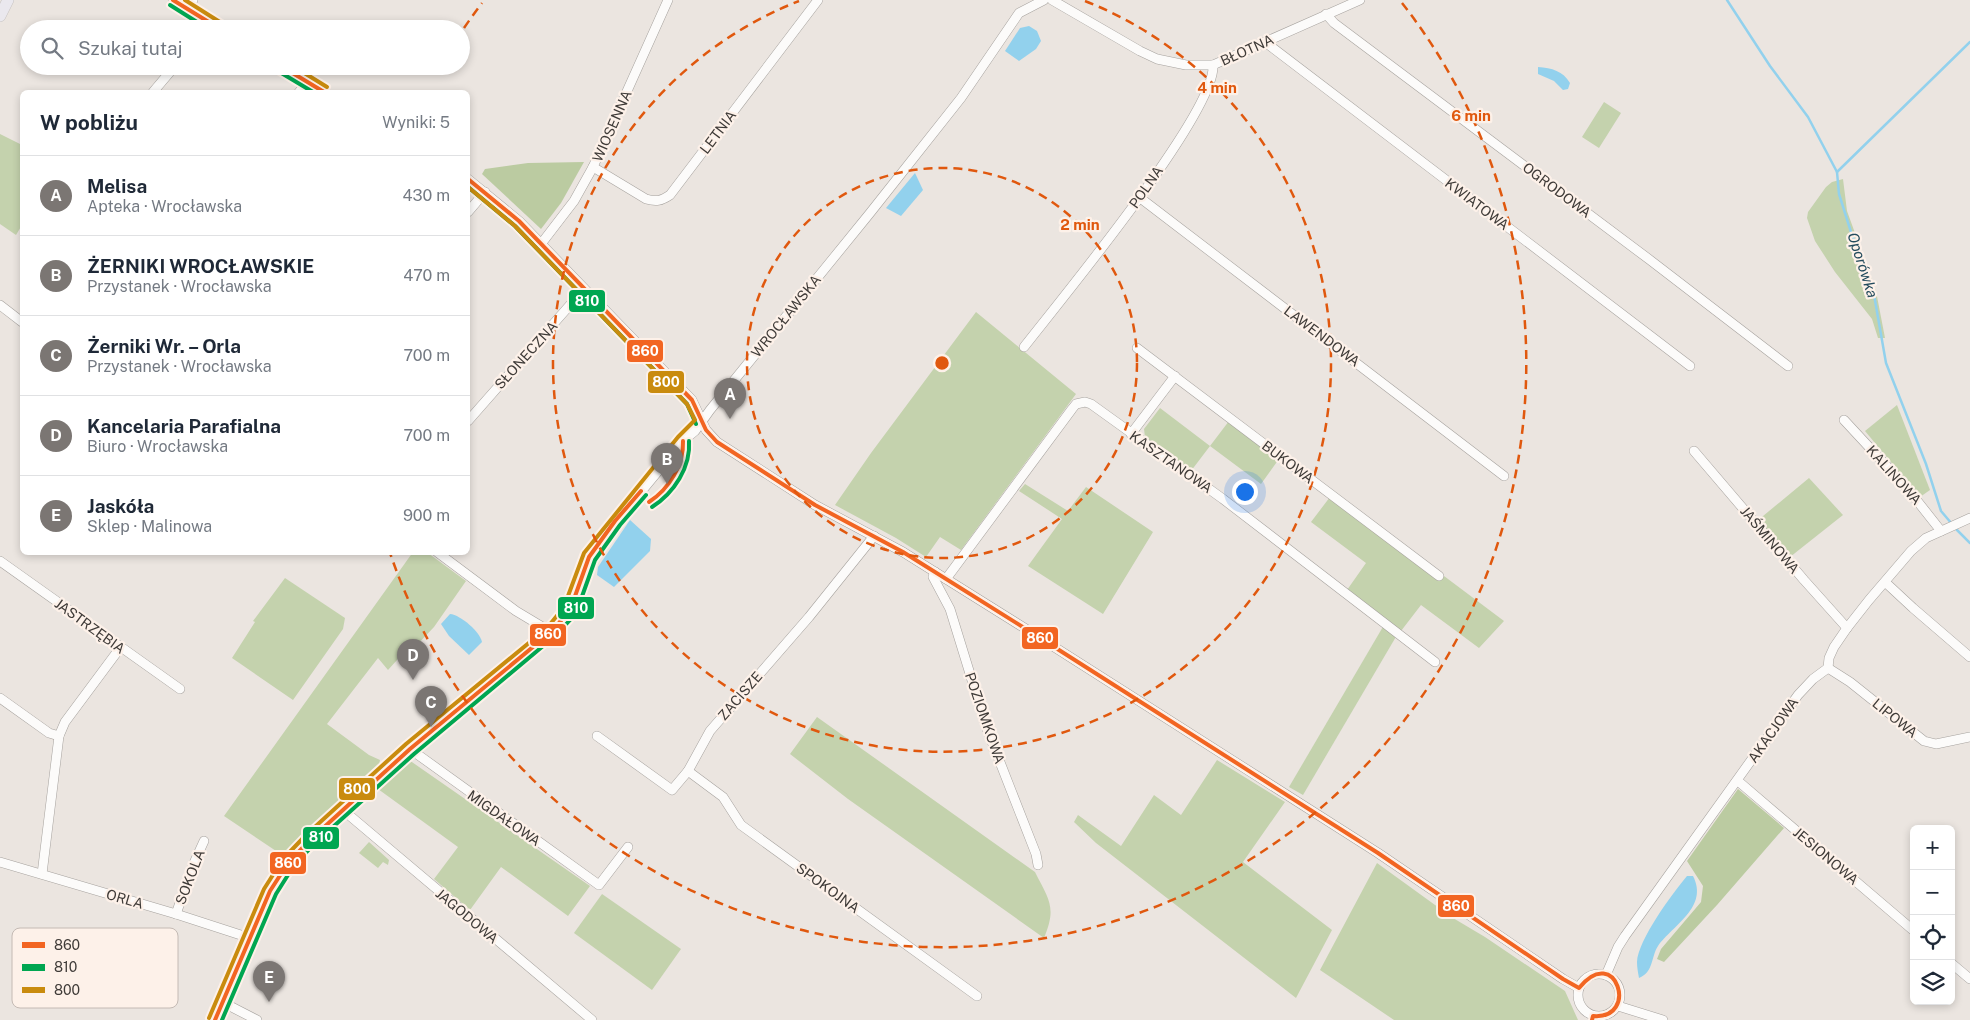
<!DOCTYPE html>
<html lang="pl">
<meta charset="utf-8">
<style>
body{margin:0;font-family:"Public Sans",sans-serif;background:#f2f2f3;color:#1f2937}
.controls{position:absolute;right:15px;bottom:15px;display:grid;overflow:hidden;border-radius:8px;box-shadow:0 2px 8px #0003}
.controls button{width:45px;height:45px;display:grid;place-items:center;padding:0;border:0;border-bottom:1px solid #e0e1e3;background:#fff;color:#1f2937;font:25px sans-serif}
.you{position:absolute;left:1244px;top:491px;width:18px;height:18px;margin:-12px;border:4px solid #fff;border-radius:50%;background:#1a73e8;box-shadow:0 0 0 8px #1a73e833}
.badge{display:grid;place-items:center;width:32px;height:32px;border-radius:50%;background:#7b7673;color:#fff;font-size:16px;font-weight:700}
.pin{position:absolute;translate:-50% -41px;filter:drop-shadow(0 1px 2px #0008)}
.pin::after{content:'';position:absolute;top:26px;width:18px;height:15px;background:inherit;clip-path:polygon(0 0,100% 0,50% 100%)}
.list{margin:0;padding:0;list-style:none}
h2{display:flex;justify-content:space-between;align-items:center;height:65px;margin:0;padding:0 20px;font-size:21px}
h2 small{font-size:16px;font-weight:400;color:#747a83}
.list li{display:grid;grid-template-columns:32px 1fr auto;gap:15px;align-items:center;box-sizing:border-box;height:80px;padding:0 20px;border-top:1px solid #e0e1e3}
.list b{display:block;font-size:19px;white-space:nowrap}
.list p{margin:0;font-size:16px;white-space:nowrap;color:#747a83}
.list em{font-size:16px;font-style:normal;color:#747a83}
.icon{flex:none;width:28px;height:28px;fill:none;stroke:currentColor;stroke-width:2;stroke-linecap:round;stroke-linejoin:round}
.map{position:relative;flex:none;width:1970px;height:1020px;overflow:hidden}
.search{position:absolute;background:#fff;box-shadow:0 2px 8px #0003;left:20px;top:20px;width:450px;height:55px;display:flex;align-items:center;gap:12px;box-sizing:border-box;padding:0 18px;border-radius:28px;color:#747a83;font-size:19px}
.panel{position:absolute;background:#fff;box-shadow:0 2px 8px #0003;left:20px;top:90px;width:450px;height:465px;border-radius:8px}
.map>svg:first-child{display:block}
</style>
<div class="map">
<svg width="1970" height="1020" viewBox="0 0 1970 1020">
<rect width="100%" height="100%" fill="#ebe5e0"/>
<g fill="#c4d2ad">
<path d="M1604,102l17,11 -22,35 -17,-11z"/>
<path d="M0,134l22,11v80l-6,10 -16,-11z"/>
<path d="M1843,179l4,32 29,80 9,47h-7l-6,-19 -37,-47 -20,-31 -8,-23 1,-6 18,-25 6,-5z"/>
<path d="M976,312l100,82 -115,156 -21,-13 -14,20 -30,-19 -61,-33 36,-52z"/>
<path d="M1897,405l33,85 -10,7 -55,-66z"/>
<path d="M1160,408l50,38 19,-25 50,38 -18,25 -51,-38 -19,25 -46,-34 -1,-8z"/>
<path d="M1809,478l34,37 -53,42 -33,-36z"/>
<path d="M1025,484l43,27 18,-24 67,45 -50,82 -75,-48 34,-47 -43,-28z"/>
<path d="M1330,497l110,83 4,-4 60,45 -25,27 -58,-43 -20,26 -54,-41 19,-27 -55,-41z"/>
<path d="M413,552l15,1 38,28 -32,46 -20,21 -8,2 -18,20 -10,-12 -51,66 42,31 11,5 -1,5 -97,90 -58,-39z"/>
<path d="M285,578l60,40 -2,11 -50,71 -61,-42 23,-36 -2,-1z"/>
<path d="M1384,625l13,10 -94,160 -14,-8z"/>
<path d="M817,717l218,155c14,28 22,35 9,66l-196,-139 -58,-45z"/>
<path d="M409,760l181,126 -22,30 -67,-49 -31,43 -36,-31 24,-32 -80,-58z"/>
<path d="M1217,760l68,42 -42,60 89,68 -36,68 -200,-155 -22,-21 4,-7 43,31 33,-51 27,20z"/>
<path d="M369,842l20,18 -1,5 -5,-3 -5,6 -19,-15z"/>
<path d="M1377,863l76,55 32,19 80,54 13,29h-184l-74,-50z"/>
<path d="M602,894l79,55 -29,41 -78,-57z"/>
</g>
<g fill="#bbcba1">
<path d="M584,162l-23,41 -20,26 -59,-55 3,-5 43,-6z"/>
<path d="M1738,789l46,39 -67,77 -53,57 -7,-3 4,-10 40,-47 2,-16 -16,-25z"/>
</g>
<g fill="#92d1ed">
<path d="M1029,26l8,5 4,10 -5,8 -17,12 -14,-10 15,-23z"/>
<path d="M1538,67c14,1 25,4 32,16l-2,6 -5,1 -9,-9 -16,-7z"/>
<path d="M915,173l8,17 -22,26 -15,-8z"/>
<path d="M630,520l21,19 -1,12 -36,36 -17,-12 1,-8z"/>
<path d="M450,614c11,1 30,18 32,28l-13,13 -20,-19 -8,-12z"/>
<path d="M1687,876h6c16,31 -20,49 -35,70 -7,10 -4,26 -19,32 -1,-5 -2,-11 -2,-16 1,-22 35,-68 50,-86z"/>
</g>
<g fill="none" stroke-linecap="round" stroke-linejoin="round">
<g stroke="#92d1ed" stroke-width="2.5">
<path d="M1727,0l43,66 38,51 29,55 2,22 12,38 22,57 13,74 40,101 15,47 11,13"/>
<path d="M1837,172l133,-130"/>
<path d="M1955,528l15,15"/>
</g>
<g stroke="#a6a29e" stroke-width="10">
<g id="minor">
<path d="M173,0l47,29"/>
<path d="M1052,0l88,51 17,8 29,6h27l147,-65"/>
<path d="M188,9l5,-9"/>
<path d="M1326,14l8,9 316,237 138,106"/>
<path d="M1265,42l425,324"/>
<path d="M281,66l43,26"/>
<path d="M153,92l22,-26"/>
<path d="M299,92l9,-9"/>
<path d="M593,167l53,32c10,3 15,2 24,-4l148,-195"/>
<path d="M468,179l51,42 173,179 14,30 11,12 98,63 88,47 123,77 352,224 185,126 16,9"/>
<path d="M1139,197l365,279"/>
<path d="M468,212l17,-20"/>
<path d="M541,244l33,-43 19,-34 75,-167"/>
<path d="M0,305l22,17"/>
<path d="M1024,347c35,-45 193,-236 189,-282"/>
<path d="M1137,348l302,228"/>
<path d="M1844,420l63,68 34,43"/>
<path d="M468,421l116,-132"/>
<path d="M1131,434l44,-58"/>
<path d="M1694,451l110,129 43,48"/>
<path d="M437,552l79,59 35,21"/>
<path d="M0,561l180,128"/>
<path d="M935,572l-2,5 17,32 37,120 49,125 2,11"/>
<path d="M946,579l126,-170 4,-5 9,-2 6,2 132,95 212,163"/>
<path d="M1885,582l28,26 57,49"/>
<path d="M1828,668l1,-10 5,-11 13,-19 22,-28 42,-49 15,-13 44,-20"/>
<path d="M1828,668l22,14 74,59 12,3 34,-7"/>
<path d="M0,698l49,35 10,3"/>
<path d="M597,736l75,54 16,-19 22,-40 99,-114 65,-81"/>
<path d="M410,749l189,136 29,-38"/>
<path d="M688,771l35,26 18,28 236,171"/>
<path d="M1738,781l176,150"/>
<path d="M343,810l249,210"/>
<path d="M0,862l176,52 74,24"/>
<path d="M42,874l17,-138 6,-14 55,-74"/>
<path d="M176,914l18,-51 10,-22"/>
<path d="M1951,963l19,16"/>
<circle cx="1599" cy="995" r="21"/>
<path d="M1606,975l12,-28 7,-11 173,-241 15,-16 15,-11"/>
<path d="M222,1002l35,18"/>
<path d="M1618,1006l45,14"/>
<path d="M215,1020l55,-129 18,-28 22,-23 100,-91 141,-117 14,-16 9,-17 15,-42 13,-18 81,-98 12,-10 15,-21 160,-197 91,-115 58,-85 25,-13"/>
</g>
</g>
<g stroke="#c6c3c1" stroke-width="12">
<path id="major" d="M0,16l8,-16"/>
</g>
<use href="#minor" stroke="#fcfbfa" stroke-width="9"/>
<use href="#major" stroke="#eae8ee" stroke-width="11"/>
<g stroke="#fdf1e9" stroke-width="8">
<g id="bus-1">
<path d="M173,0l47,29"/>
<path d="M281,66l43,26"/>
<path d="M468,179l51,42 173,179 14,30 11,12 98,63 88,47 123,77 352,224 185,126 16,9c37,-46 61,32 14,28l-1,4"/>
<path d="M649,502c20,-13 35,-37 34,-61"/>
<path d="M215,1020l55,-129 18,-28 22,-23 100,-91 141,-117 14,-16 9,-17 15,-42 26,-36 26,-30"/>
</g>
</g>
<g stroke="#fdf1e9" stroke-width="8">
<g id="bus-2">
<path d="M170,5l38,24"/>
<path d="M278,71l35,21"/>
<path d="M468,187l47,39 172,178 9,20"/>
<path d="M652,507c22,-14 39,-40 37,-66"/>
<path d="M222,1020l54,-126 17,-27 21,-23 100,-90 141,-118 15,-16 10,-18 15,-42 25,-35 26,-30"/>
</g>
</g>
<g stroke="#fdf1e9" stroke-width="8">
<g id="bus-3">
<path d="M185,0l38,24"/>
<path d="M293,66l34,21"/>
<path d="M209,1018l55,-129 19,-30 23,-24 100,-91 141,-116 13,-16 8,-16 16,-43 94,-116 17,-17 -8,-16 -172,-178 -47,-39"/>
</g>
</g>
<use href="#bus-1" stroke="#f26522" stroke-width="4"/>
<use href="#bus-2" stroke="#00a651" stroke-width="4"/>
<use href="#bus-3" stroke="#c98b0e" stroke-width="4"/>
</g>
<g fill="none" stroke="#e0580e" stroke-width="2.5" stroke-dasharray="9 6">
<circle cx="942" cy="363" r="195"/>
<path d="M1085 1A389 389 0 1 1 799 1"/>
<path d="M464 28A584 584 0 0 1 482 3M1402 3A584 584 0 1 1 390 553"/>
</g>
<g text-anchor="middle" dominant-baseline="central" stroke-width="4.5" stroke-linejoin="round" paint-order="stroke">
<g font-size="14" fill="#3f3b38" stroke="#fdf1e9">
<text transform="translate(1247 50) rotate(-24)">BŁOTNA</text>
<text transform="translate(612 126) rotate(-66)">WIOSENNA</text>
<text transform="translate(718 132) rotate(-53)">LETNIA</text>
<text transform="translate(1146 187) rotate(-55)">POLNA</text>
<text transform="translate(1557 190) rotate(37)">OGRODOWA</text>
<text transform="translate(1477 204) rotate(37)">KWIATOWA</text>
<text transform="translate(786 316) rotate(-51)">WROCŁAWSKA</text>
<text transform="translate(1322 336) rotate(37)">LAWENDOWA</text>
<text transform="translate(526 355) rotate(-48)">SŁONECZNA</text>
<text transform="translate(1171 462) rotate(35)">KASZTANOWA</text>
<text transform="translate(1288 462) rotate(37)">BUKOWA</text>
<text transform="translate(1894 475) rotate(48)">KALINOWA</text>
<text transform="translate(1770 540) rotate(50)">JAŚMINOWA</text>
<text transform="translate(90 626) rotate(36)">JASTRZĘBIA</text>
<text transform="translate(740 696) rotate(-49)">ZACISZE</text>
<text transform="translate(985 718) rotate(71)">POZIOMKOWA</text>
<text transform="translate(1895 718) rotate(39)">LIPOWA</text>
<text transform="translate(1773 730) rotate(-55)">AKACJOWA</text>
<text transform="translate(504 818) rotate(35)">MIGDAŁOWA</text>
<text transform="translate(1826 856) rotate(40)">JESIONOWA</text>
<text transform="translate(190 877) rotate(-69)">SOKOLA</text>
<text transform="translate(828 888) rotate(36)">SPOKOJNA</text>
<text transform="translate(125 899) rotate(16)">ORLA</text>
<text transform="translate(467 916) rotate(40)">JAGODOWA</text>
</g>
<g font-size="15" font-style="italic" fill="#234b5d" stroke="#fdf1e9">
<text transform="translate(1863 265) rotate(72)">Oporówka</text>
</g>
</g>
<rect x="12" y="928" width="166" height="80" rx="8" fill="#fdf1e9" stroke="#c4bab4" stroke-width="1"/>
<rect x="22" y="942" width="23" height="6" fill="#f26522"/>
<rect x="22" y="964" width="23" height="7" fill="#00a651"/>
<rect x="22" y="987" width="23" height="6" fill="#c98b0e"/>
<g font-size="14" fill="#3f3b38">
<text x="54" y="950">860</text>
<text x="54" y="972">810</text>
<text x="54" y="995">800</text>
</g>
<circle cx="942" cy="363" r="8" fill="#e0580e" stroke="#fdf1e9" stroke-width="2.5"/>
<g font-size="15" text-anchor="middle" font-weight="bold" fill="#e0580e" stroke="#fdf1e9" stroke-width="4.5" stroke-linejoin="round" paint-order="stroke">
<text x="1217" y="93">4 min</text>
<text x="1471" y="121">6 min</text>
<text x="1080" y="230">2 min</text>
</g>
<g stroke="#fdf1e9" stroke-width="2">
<rect x="568" y="289" width="38" height="24" rx="5" fill="#00a651"/>
<rect x="626" y="339" width="38" height="24" rx="5" fill="#f26522"/>
<rect x="647" y="370" width="38" height="24" rx="5" fill="#c98b0e"/>
<rect x="557" y="596" width="38" height="24" rx="5" fill="#00a651"/>
<rect x="529" y="623" width="38" height="24" rx="5" fill="#f26522"/>
<rect x="1021" y="626" width="38" height="24" rx="5" fill="#f26522"/>
<rect x="338" y="777" width="38" height="24" rx="5" fill="#c98b0e"/>
<rect x="302" y="826" width="38" height="24" rx="5" fill="#00a651"/>
<rect x="269" y="851" width="38" height="24" rx="5" fill="#f26522"/>
<rect x="1437" y="894" width="38" height="24" rx="5" fill="#f26522"/>
</g>
<g font-size="14" text-anchor="middle" font-weight="bold" fill="#fff">
<text x="587" y="306">810</text>
<text x="645" y="356">860</text>
<text x="666" y="387">800</text>
<text x="576" y="613">810</text>
<text x="548" y="639">860</text>
<text x="1040" y="643">860</text>
<text x="357" y="794">800</text>
<text x="321" y="842">810</text>
<text x="288" y="868">860</text>
<text x="1456" y="911">860</text>
</g>
</svg>
<div class="controls">
<button>+</button>
<button>−</button>
<button><svg class="icon" aria-label="locate" viewBox="0 0 24 24"><circle cx="12" cy="12" r="6"/><path d="M12 2v4M12 18v4M2 12h4M18 12h4"/></svg></button>
<button><svg class="icon" aria-label="layers" viewBox="0 0 24 24"><path d="M12 4l9 5-9 5-9-5zM3 14l9 5 9-5"/></svg></button>
</div>
<div class="you"></div>
<div class="pin badge" style="left:730px;top:419px">A</div>
<div class="pin badge" style="left:667px;top:484px">B</div>
<div class="pin badge" style="left:431px;top:727px">C</div>
<div class="pin badge" style="left:413px;top:680px">D</div>
<div class="pin badge" style="left:269px;top:1002px">E</div>
<div class="search"><svg class="icon" aria-label="search" viewBox="0 0 24 24"><circle cx="10" cy="10" r="6"/><path d="M15 15l6 6"/></svg>Szukaj tutaj</div>
<section class="panel">
<h2>W pobliżu<small>Wyniki: 5</small></h2>
<ul class="list">
<li><span class="badge">A</span><div><b>Melisa</b><p>Apteka · Wrocławska</p></div><em>430 m</em></li>
<li><span class="badge">B</span><div><b>ŻERNIKI WROCŁAWSKIE</b><p>Przystanek · Wrocławska</p></div><em>470 m</em></li>
<li><span class="badge">C</span><div><b>Żerniki Wr. – Orla</b><p>Przystanek · Wrocławska</p></div><em>700 m</em></li>
<li><span class="badge">D</span><div><b>Kancelaria Parafialna</b><p>Biuro · Wrocławska</p></div><em>700 m</em></li>
<li><span class="badge">E</span><div><b>Jaskóła</b><p>Sklep · Malinowa</p></div><em>900 m</em></li>
</ul>
</section>
</div>
